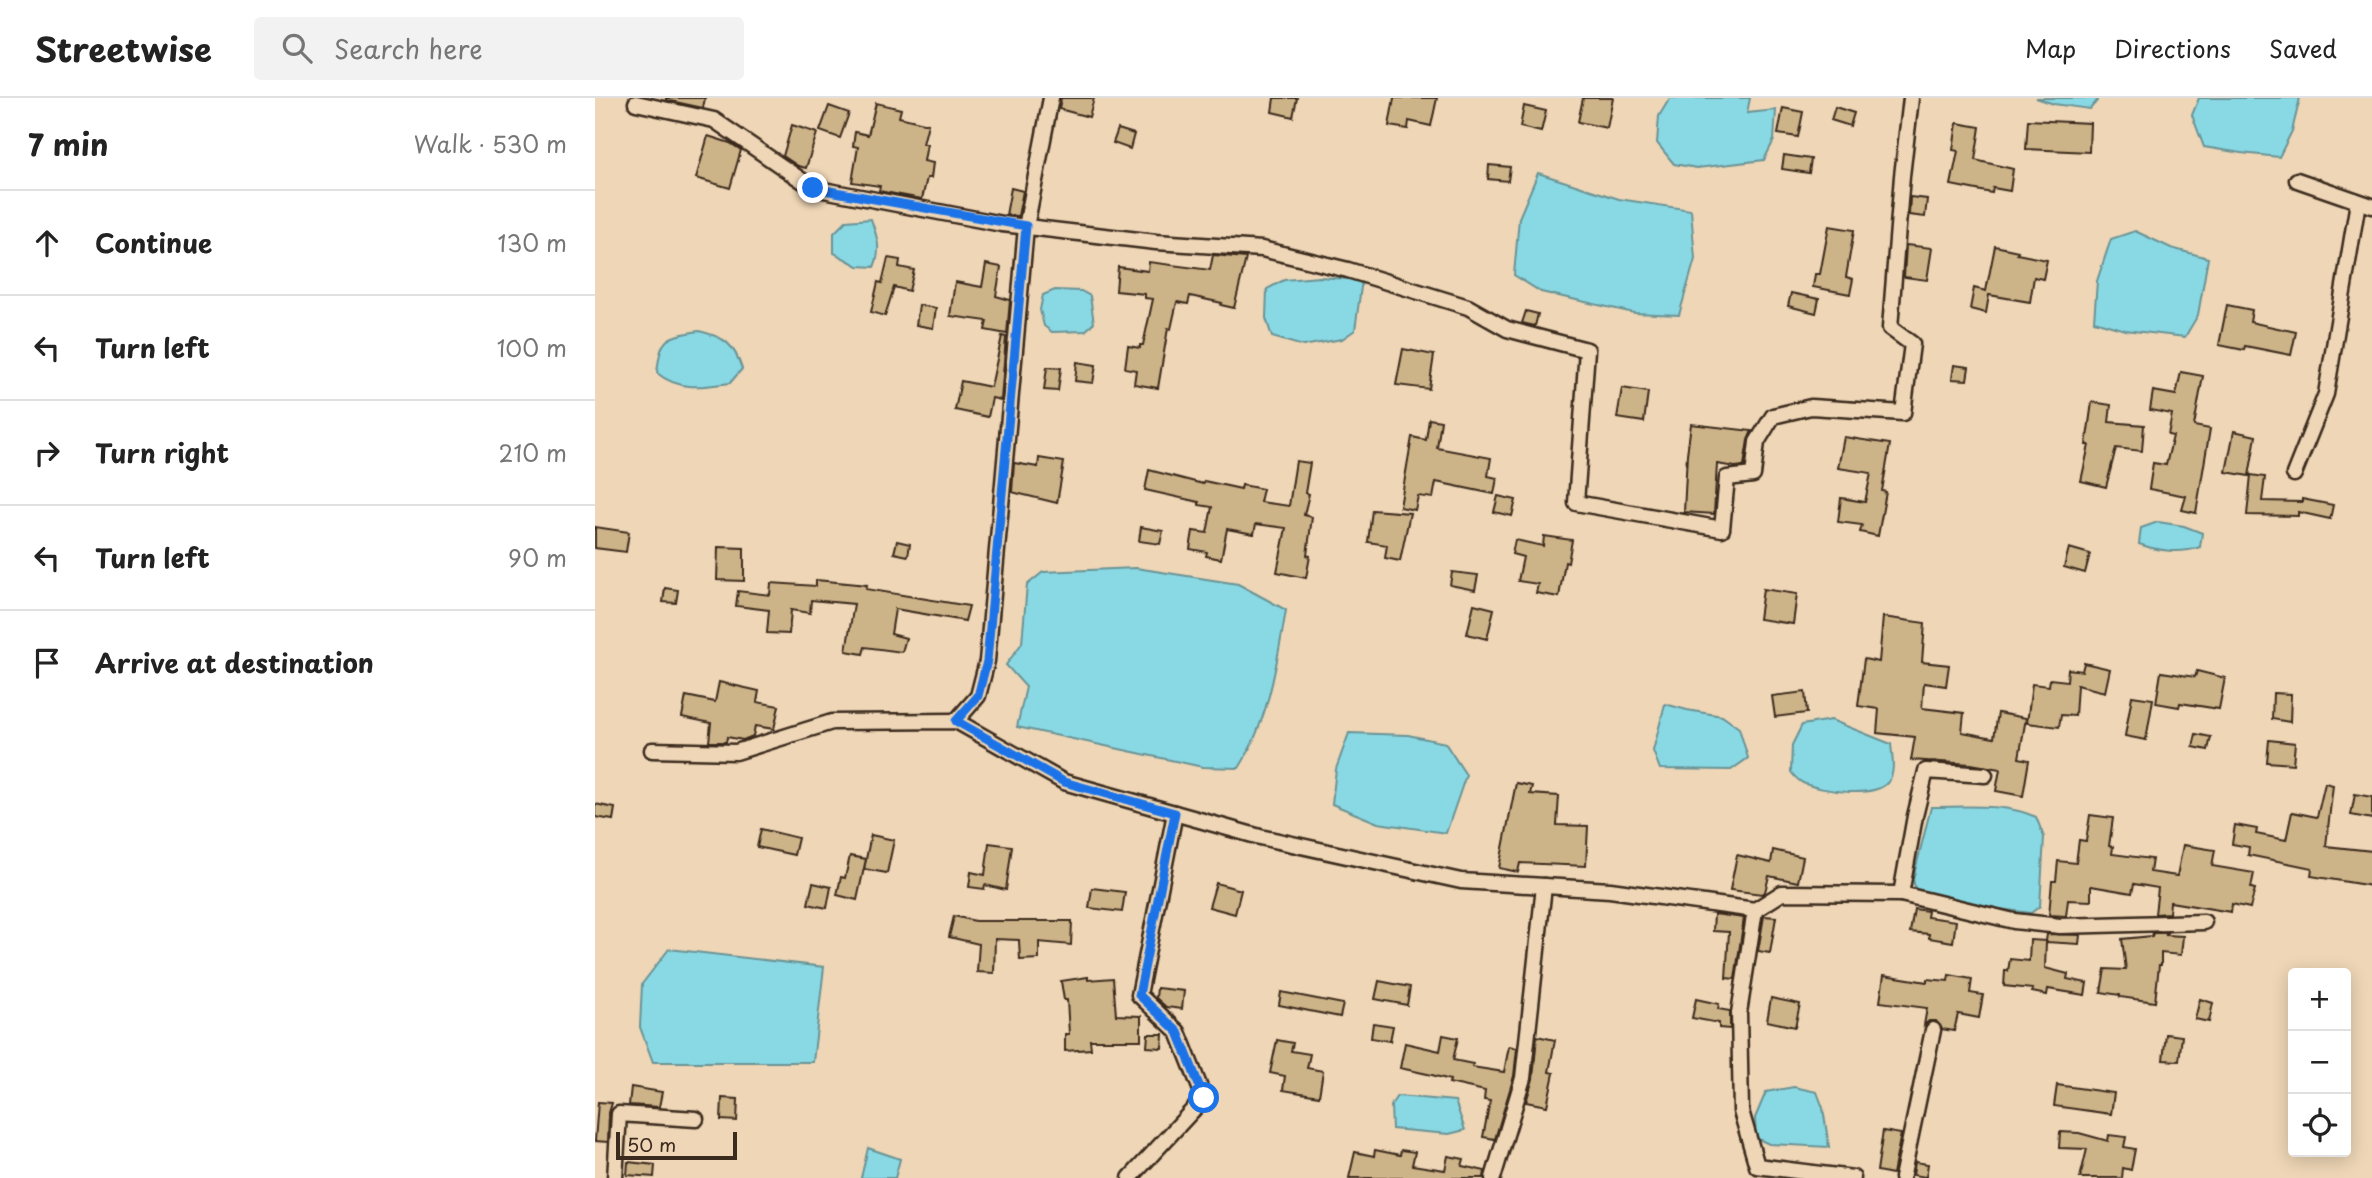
<!DOCTYPE html>
<meta charset="utf-8">
<style>
body{margin:0;font-family:"Playpen Sans",sans-serif;background:#f2f2f2;color:#222}
.controls{position:absolute;right:21px;bottom:21px;display:grid;overflow:hidden;border-radius:7px;box-shadow:0 4px 18px #0003}
.controls button{width:63px;height:63px;display:grid;place-items:center;padding:0;border:0;border-bottom:2px solid #e0e0e0;background:#fff;color:#222;font:35px sans-serif}
.scale{position:absolute;left:21px;bottom:18px;width:121px;box-sizing:border-box;padding-left:7px;border:4px solid #3b2a1e;border-top:0;font-size:19px;line-height:24px;white-space:nowrap;color:#3b2a1e;-webkit-text-stroke:5px #eed6b6;paint-order:stroke}
.stop{position:absolute;width:21px;height:21px;margin:-16px;border:5px solid #1a73e8;border-radius:50%;background:#fff}
.stop.end{background:#1a73e8;border-color:#fff;box-shadow:0 2px 7px #0008}
.list{margin:0;padding:0;list-style:none}
h2{display:flex;justify-content:space-between;align-items:center;height:91px;margin:0;padding:0 28px;font-size:30px}
h2 small{font-size:23px;font-weight:400;color:#767676}
.list li{display:grid;grid-template-columns:46px 1fr auto;gap:21px;align-items:center;box-sizing:border-box;height:105px;padding:0 28px;border-top:2px solid #e0e0e0}
.list b{display:block;font-size:26px;white-space:nowrap}
.list em{font-size:23px;font-style:normal;color:#767676}
.icon{flex:none;width:38px;height:38px;fill:none;stroke:currentColor;stroke-width:2;stroke-linecap:round;stroke-linejoin:round}
.map{position:relative;flex:none;width:1777px;height:1080px;overflow:hidden}
header{display:flex;align-items:center;gap:42px;box-sizing:border-box;height:98px;padding:0 35px;background:#fff;border-bottom:2px solid #e0e0e0}
header strong{font-size:33px}
nav{display:flex;gap:38px;margin-inline-start:auto;font-size:24px}
.search{width:490px;height:63px;background:#f2f2f2;display:flex;align-items:center;gap:18px;box-sizing:border-box;padding:0 24px;border-radius:7px;color:#767676;font-size:26px}
main{display:flex}
aside{flex:1;background:#fff}
.map>svg:first-child{display:block}
</style>
<header>
<strong>Streetwise</strong>
<div class="search"><svg class="icon" aria-label="search" viewBox="0 0 24 24"><circle cx="10" cy="10" r="6"/><path d="M15 15l6 6"/></svg>Search here</div>
<nav><a>Map</a><a>Directions</a><a>Saved</a></nav>
</header>
<main>
<aside>
<h2>7 min<small>Walk · 530 m</small></h2>
<ul class="list">
<li><svg class="icon" aria-label="ahead" viewBox="0 0 24 24"><path d="M12 20V5M6 11l6-6 6 6"/></svg><div><b>Continue</b></div><em>130 m</em></li>
<li><svg class="icon" aria-label="left" viewBox="0 0 24 24"><path d="M17 20v-9H6M10 6l-5 5 5 5"/></svg><div><b>Turn left</b></div><em>100 m</em></li>
<li><svg class="icon" aria-label="right" viewBox="0 0 24 24"><path d="M7 20v-9h11M14 6l5 5-5 5"/></svg><div><b>Turn right</b></div><em>210 m</em></li>
<li><svg class="icon" aria-label="left" viewBox="0 0 24 24"><path d="M17 20v-9H6M10 6l-5 5 5 5"/></svg><div><b>Turn left</b></div><em>90 m</em></li>
<li><svg class="icon" aria-label="arrive" viewBox="0 0 24 24"><path d="M6 21V4h12l-3 4 3 4H6"/></svg><div><b>Arrive at destination</b></div></li>
</ul>
</aside>
<div class="map">
<svg width="1777" height="1080" viewBox="0 0 1777 1080">
<rect width="100%" height="100%" fill="#eed6b6"/>
<filter id="ink" filterUnits="userSpaceOnUse"><feTurbulence type="fractalNoise" baseFrequency=".0143" numOctaves="2"/><feDisplacementMap in="SourceGraphic" scale="14" xChannelSelector="R" yChannelSelector="G"/><feConvolveMatrix kernelMatrix="1 2 1 2 8 2 1 2 1" color-interpolation-filters="sRGB"/></filter>
<g filter="url(#ink)">
<g fill="#89d9e4" stroke="#6a9395" stroke-width="2">
<path d="M1075,0h80l-3,15 29,-3 -2,30 -10,20 -67,8 -23,-4 -17,-21 2,-27z"/>
<path d="M1441,0h60l1,3 -7,8 -36,-5z"/>
<path d="M1604,0h101l-8,33 -13,26 -38,-4 -37,-6 -12,-32z"/>
<path d="M943,75l81,26 72,11 4,49 -16,56 -45,-2 -93,-21 -27,-17 5,-57z"/>
<path d="M276,121c6,18 11,30 3,48l-16,-1 -24,-13v-20l12,-12z"/>
<path d="M1540,133l36,17 37,10 -10,57 -13,22 -60,-7 -31,-9 3,-40 14,-42z"/>
<path d="M724,179l43,3 -7,50 -13,9 -39,7 -31,-9 -6,-19 1,-29 17,-9z"/>
<path d="M460,192l26,1 9,5 4,27 -9,8 -33,1 -8,-6 -4,-16 3,-15z"/>
<path d="M104,233c26,6 35,13 43,38l-12,14c-27,4 -51,8 -73,-10 4,-36 8,-36 42,-42z"/>
<path d="M1563,424l26,4 18,7 -2,14c-19,7 -42,4 -61,-3l2,-16z"/>
<path d="M541,470l102,16 48,26c-9,53 -18,112 -47,158l-36,-1 -186,-40 9,-40 -20,-22 16,-22 5,-58 16,-13z"/>
<path d="M1070,606l22,6 35,6 17,12 9,30 -17,12 -71,-1 -7,-18z"/>
<path d="M1236,622l60,24c1,12 5,29 -3,38 -14,17 -67,9 -85,1 -4,-2 -9,-7 -12,-11l1,-27 10,-20z"/>
<path d="M754,635l59,2 37,8 21,32 -20,58 -68,-10 -46,-19 4,-35z"/>
<path d="M1336,709c34,0 74,-4 105,10l8,20 -4,69 -9,7 -100,-13 -15,-8 -3,-13z"/>
<path d="M74,851l155,18 -11,95h-160l-13,-35 2,-43z"/>
<path d="M1199,989l23,5 6,16 6,39 -60,-3 -13,-6 -1,-20 11,-26z"/>
<path d="M802,998l58,5 10,29 -16,4 -57,-5 -1,-24z"/>
<path d="M273,1050l32,11 -5,19h-34z"/>
</g>
<g fill="#cdb388" stroke="#3b2a1e" stroke-width="2">
<path d="M71,0h39l-2,10 -37,-8z"/>
<path d="M466,0h33l-5,19 -30,-8z"/>
<path d="M679,0h23l-4,19 -21,-5z"/>
<path d="M799,0h43l-6,28 -22,-5 -1,8 -19,-3z"/>
<path d="M988,0h30l-6,30 -29,-6z"/>
<path d="M281,5l25,6 -2,8 29,7 -5,20h4l-3,17 9,2 -2,15h-4l-5,21 -43,-8 1,-5 -28,-4 6,-35 -5,-1 2,-14 13,3z"/>
<path d="M234,8l20,7 -9,25 -20,-7z"/>
<path d="M929,8l22,5 -5,21 -21,-5z"/>
<path d="M1240,9l19,6 -4,13 -19,-6z"/>
<path d="M1188,10l20,4 -5,25 -20,-3z"/>
<path d="M1433,22l62,3 -1,29 -63,-3z"/>
<path d="M1362,25l23,4 -5,33 38,9 -3,22 -17,-3 -1,5 -41,-8 7,-34 -5,-1z"/>
<path d="M197,27l25,8 -11,35 -8,-2 -15,-10z"/>
<path d="M523,31l16,5 -4,15 -17,-6z"/>
<path d="M113,38l22,7 11,7 -11,38 -34,-10z"/>
<path d="M1189,57l27,4 -2,14 -27,-4z"/>
<path d="M894,67l21,2 -2,14 -20,-2z"/>
<path d="M416,90l12,3 -5,25 -12,-1z"/>
<path d="M1315,99l17,2 -2,18 -16,-2z"/>
<path d="M1234,128l25,4 -8,47 7,2 -3,15 -37,-7 2,-13h5z"/>
<path d="M1311,147l26,3 -5,32 -23,-3z"/>
<path d="M1400,148l23,5 -1,3 30,6 -4,19 -9,-2 -4,25 -41,-7 -3,18 -16,-4 4,-21 12,3z"/>
<path d="M618,157l33,3 -12,50 -13,-3 1,-2 -32,-7 -2,8 -11,-2 -6,27 -3,-1 -10,60 -24,-4 2,-14 -11,-2 3,-22 12,2v-3h3l10,-46 -8,-1v-4l-29,-3 2,-24 30,4 1,-9 61,8z"/>
<path d="M293,160l12,2 -1,7 15,3 -5,21 -15,-4 -9,29 -14,-4 7,-30 4,1z"/>
<path d="M391,166l15,3 -5,29 14,4 -3,34 -22,-4 2,-9 -37,-5 5,-34 27,5z"/>
<path d="M1196,195l28,6 -3,14 -28,-7z"/>
<path d="M324,207l17,3 -3,20 -17,-3z"/>
<path d="M1632,207l25,5 -2,12 46,10 -5,23 -46,-9 -1,4 -25,-5z"/>
<path d="M931,213l12,3 -3,12 -13,-3z"/>
<path d="M407,238l4,1 -5,63 -9,-2 -4,19 -33,-7 6,-29 30,6z"/>
<path d="M808,251l31,6 -5,34 -33,-4z"/>
<path d="M482,264l19,3 -3,18 -18,-2z"/>
<path d="M1359,267l15,2 -2,13 -15,-1z"/>
<path d="M452,269l14,1 -3,23 -14,-1z"/>
<path d="M1586,274l22,4 -9,50 16,3 -14,84 -14,-3 4,-14 -37,-7 4,-26 13,2 7,-29 -5,-1 4,-21 -22,-4 3,-19 23,4z"/>
<path d="M1027,290l26,4 -4,30 -27,-4z"/>
<path d="M1497,304l19,3 -2,17 35,3 -2,26 -26,-3 -10,39 -25,-6 8,-36h-3z"/>
<path d="M834,321l12,2 -4,27 54,10 -3,18 9,2 -3,16 -58,-12 -3,16 -15,-2 -3,14 -15,-3 12,-70 14,3z"/>
<path d="M1096,326l61,7 -4,9 -4,26 -9,1 -18,-3 -3,50 -30,-2 3,-58z"/>
<path d="M1639,333l22,5 -7,40 -23,-4z"/>
<path d="M1249,339l46,7 -8,47 4,1 -8,44 -18,-4 2,-7 -24,-3 3,-24 24,4 6,-29 -33,-5z"/>
<path d="M444,360l25,4 -7,41 -45,-11 2,-29 24,4z"/>
<path d="M701,363l14,2 -5,30 4,1 -5,21 8,2 -5,38 3,1 -4,22 -29,-6 9,-44 -30,-4 -2,10 -27,-5 -6,30 -15,-3 1,-4 -17,-3 3,-18 14,2 5,-26 -13,-2v-3l-54,-12 4,-20 54,14 1,-3 37,8 1,-4 21,4 -3,13 29,4z"/>
<path d="M1656,377l14,2 -3,24 40,1v-3l31,6 -3,14 -32,-7v4l-51,-1z"/>
<path d="M903,398l18,4 -4,16 -18,-4z"/>
<path d="M777,412l38,3 -10,48 -15,-3 2,-13 -19,-3z"/>
<path d="M0,429l34,5 -3,20 -31,-4z"/>
<path d="M546,429l22,4 -3,13 -21,-3z"/>
<path d="M949,438l28,4 -4,23 -3,-1 -6,35 -23,-4 2,-9 -20,-3 5,-24 -11,-3 3,-14 28,6z"/>
<path d="M302,443l13,3 -2,12 -14,-3z"/>
<path d="M123,449l26,1v33l-27,-1z"/>
<path d="M1474,450l21,6 -5,19 -21,-6z"/>
<path d="M857,474l26,3 -3,15 -25,-5z"/>
<path d="M221,482l51,5 -1,4 103,17 -4,15 -70,-12 -4,25 15,4 -4,14 -37,-5 -2,7 -17,-3 8,-47 -43,-4 -1,13 -19,-3 -2,24 -22,-1 2,-23 -33,-4 2,-15 32,4 1,-12 45,3z"/>
<path d="M70,490l13,2 -2,13 -13,-1z"/>
<path d="M1168,491l34,5 -4,30 -34,-5z"/>
<path d="M879,506l20,5 -7,30 -20,-5z"/>
<path d="M1288,519l42,6 -3,39 27,3 -3,21 -22,-3 -2,25 42,5 -2,19 32,6 4,-25 28,5 -7,40 10,2 -6,36 -27,-5 4,-22 -29,-5 -60,-4 4,-23 -38,-4 2,-24 -21,-3 6,-47 15,3z"/>
<path d="M1489,565l26,6 -5,23 -28,-7 -2,31 -14,-1 -2,12 -32,-4 5,-39 17,2 1,-7 17,2 1,-12 14,2z"/>
<path d="M1602,573l28,7 -6,31 -39,-6 -1,4 -23,-4 5,-31 34,5z"/>
<path d="M124,584l40,9 -2,11 22,4 -5,23 -19,-3 -2,10 -10,4 -16,-3 -1,5h-17l2,-19 -29,-6 4,-21 29,6z"/>
<path d="M1210,594l2,21 -32,4 -3,-21z"/>
<path d="M1678,595l18,1 -1,28 -18,-3z"/>
<path d="M1537,598l21,3 -7,41 -21,-4z"/>
<path d="M1601,636l15,3 -3,13 -15,-3z"/>
<path d="M1674,642l26,3 -2,21 -26,-2z"/>
<path d="M921,685l16,3 -2,8 29,2 -2,29 31,1 -2,40 -66,-3 -2,9 -19,-4z"/>
<path d="M1730,685l8,2 -7,61 46,5v35l-61,-10 1,-8 -64,-13 1,-8 -17,-3 3,-19 22,4 -1,5 30,6 6,-28 25,5z"/>
<path d="M1760,696l17,3v22l-21,-4z"/>
<path d="M0,706l20,4 -2,12 -18,-3z"/>
<path d="M1495,717l23,3 -4,28 4,1 -1,7 40,5 -2,13 27,4 6,-31 32,5 -3,16 42,7 -3,15 4,1 -5,19 -18,-4 -1,8 -61,-10 -1,11 -14,1 3,-26 -24,-4 -2,9 -41,-7v15l-23,-1 -2,16 -17,-1 3,-34h4l2,-20 18,2 3,-23 7,1z"/>
<path d="M166,731l37,9 -4,17 -37,-8z"/>
<path d="M276,737l23,5 -7,33 -23,-4z"/>
<path d="M394,745l23,3 -6,44 -21,-5 -1,4 -15,-2 2,-15 14,3z"/>
<path d="M1178,752l30,7 -5,25 -29,-6 -4,16 -3,2 -32,-4 7,-35 34,8z"/>
<path d="M255,758l16,3 -9,41 -20,-5 4,-18 4,1z"/>
<path d="M218,785l18,4 -4,21 -19,-4z"/>
<path d="M621,785l25,7 -6,24 -26,-7z"/>
<path d="M497,790l33,4 -3,20 -33,-4z"/>
<path d="M1319,811l14,2 -1,6 29,4 -3,21 -24,-4v-4l-19,-2z"/>
<path d="M1119,816l30,4 -9,61 -9,-1 3,-46 -16,-1z"/>
<path d="M359,818l21,5h97l-1,24 -32,-3v17l-19,1 -1,-20 -24,-1 -1,34 -17,-1 2,-28 -30,-7z"/>
<path d="M1169,818l12,1 -6,36 -12,-2z"/>
<path d="M1558,835h14l-1,2 17,1 -2,19 -20,-2v12h-2l-4,37 -35,-5v-2l-19,-3 4,-23 21,1 -4,-31 30,-3z"/>
<path d="M1452,836l33,1 -1,9 -33,-2 -1,26 23,6 -1,5 20,4 -2,12 -37,-6 -1,6 -15,-3 1,-3 -29,-3 1,-15h3l2,-12 19,2 1,-21 16,1z"/>
<path d="M1289,877l43,7v-3l21,2 1,-6 23,4 -2,14 13,2 -4,23 -21,-4 -4,17 -12,-2 -6,-8h-7l-5,4 3,-17 -47,-6z"/>
<path d="M493,879v3l25,-2 3,37 25,1v24h-51l1,9 -26,2v-17h4l-2,-34h-3l-3,-19z"/>
<path d="M784,883l31,6 -3,18 -32,-6z"/>
<path d="M562,890l27,3 -2,18 -16,-2 -10,-9z"/>
<path d="M686,894l62,12 -3,13 -61,-12z"/>
<path d="M1176,900l29,6 -5,23 -28,-6z"/>
<path d="M1101,901l23,5 -1,5 12,2v18l-11,-1v-5l-27,-5z"/>
<path d="M1605,901l13,4 -4,19 -14,-3z"/>
<path d="M778,925l20,3 -3,15 -19,-3z"/>
<path d="M553,936h15l-1,14 -15,-1z"/>
<path d="M1571,936l16,2 -3,25 -16,-1z"/>
<path d="M848,937l15,3 -5,22 20,4 -1,3 32,5 5,-26 8,2 -3,28 -19,63 -12,-2 7,-36 -6,-1 1,-9 -36,-8 1,-3 -18,-5 -32,-7 5,-25 35,8z"/>
<path d="M942,938l18,4 -6,32 5,1 -7,33 -21,-4 7,-23z"/>
<path d="M682,942l16,3 -2,8 19,3 -3,14 16,3 -4,25 -36,-6 2,-14 -15,-3z"/>
<path d="M1462,987l57,8 -3,21 -57,-8z"/>
<path d="M36,989l31,5 -3,15 -30,-2z"/>
<path d="M127,1000l16,1 -1,22 -16,-1z"/>
<path d="M3,1004l14,1 -3,10 -1,29 -13,-1z"/>
<path d="M1288,1033l18,3 -8,40 -16,-3z"/>
<path d="M1465,1034l19,1 29,8 1,-6 17,2 -2,10 11,2 -4,21 -8,-2 -1,10h-42l7,-29 -28,-1z"/>
<path d="M780,1052l25,5 1,-5 14,2 -3,13 33,5 3,-14 16,3 -2,7 23,5 -1,7h-135l6,-26 19,4z"/>
<path d="M33,1064l27,3 -1,12 -27,-2z"/>
<path d="M1320,1064l13,2 -2,13 -13,-2z"/>
</g>
<g fill="none" stroke-linecap="round" stroke-linejoin="round">
<g stroke="#3b2a1e" stroke-width="19">
<g id="street">
<path d="M41,5l78,17 99,68 189,36 154,18 106,7 86,21 120,37 39,22 80,21 -11,153 146,26 5,-51 26,-3 4,-33 16,-26 38,-9 92,6 9,-69 -22,-16 12,-152 9,-78"/>
<path d="M1702,82l75,26"/>
<path d="M1699,376l32,-80 32,-192"/>
<path d="M361,623l22,-25 9,-35 39,-434 25,-129"/>
<path d="M57,652l84,2 96,-30 124,-1 108,61 196,55 201,44 149,9 145,20 -16,103 2,98 16,55 96,12"/>
<path d="M1306,796l113,27 46,5 144,-4"/>
<path d="M1160,812l27,-17 119,1 14,-78 11,-45 59,4"/>
<path d="M20,1080l4,-64 77,5"/>
<path d="M535,1080l74,-80 -26,-66 -39,-37 36,-182"/>
<path d="M898,1080l30,-100 21,-192"/>
<path d="M1307,1080l31,-148"/>
</g>
</g>
<use href="#street" stroke="#eed6b6" stroke-width="14"/>
</g>
</g>
<g fill="none" stroke-linecap="round" stroke-linejoin="round" filter="url(#ink)">
<path stroke="#1a73e8" stroke-width="9" d="M218,90l213,38 -39,435 -9,35 -22,25 108,61 111,31 -36,182 39,37 26,66"/>
</g>
</svg>
<div class="controls">
<button>+</button>
<button>−</button>
<button><svg class="icon" aria-label="locate" viewBox="0 0 24 24"><circle cx="12" cy="12" r="6"/><path d="M12 2v4M12 18v4M2 12h4M18 12h4"/></svg></button>
</div>
<div class="scale">50 m</div>
<div class="stop" style="left:609px;top:1000px"></div>
<div class="stop end" style="left:218px;top:90px"></div>
</div>
</main>
